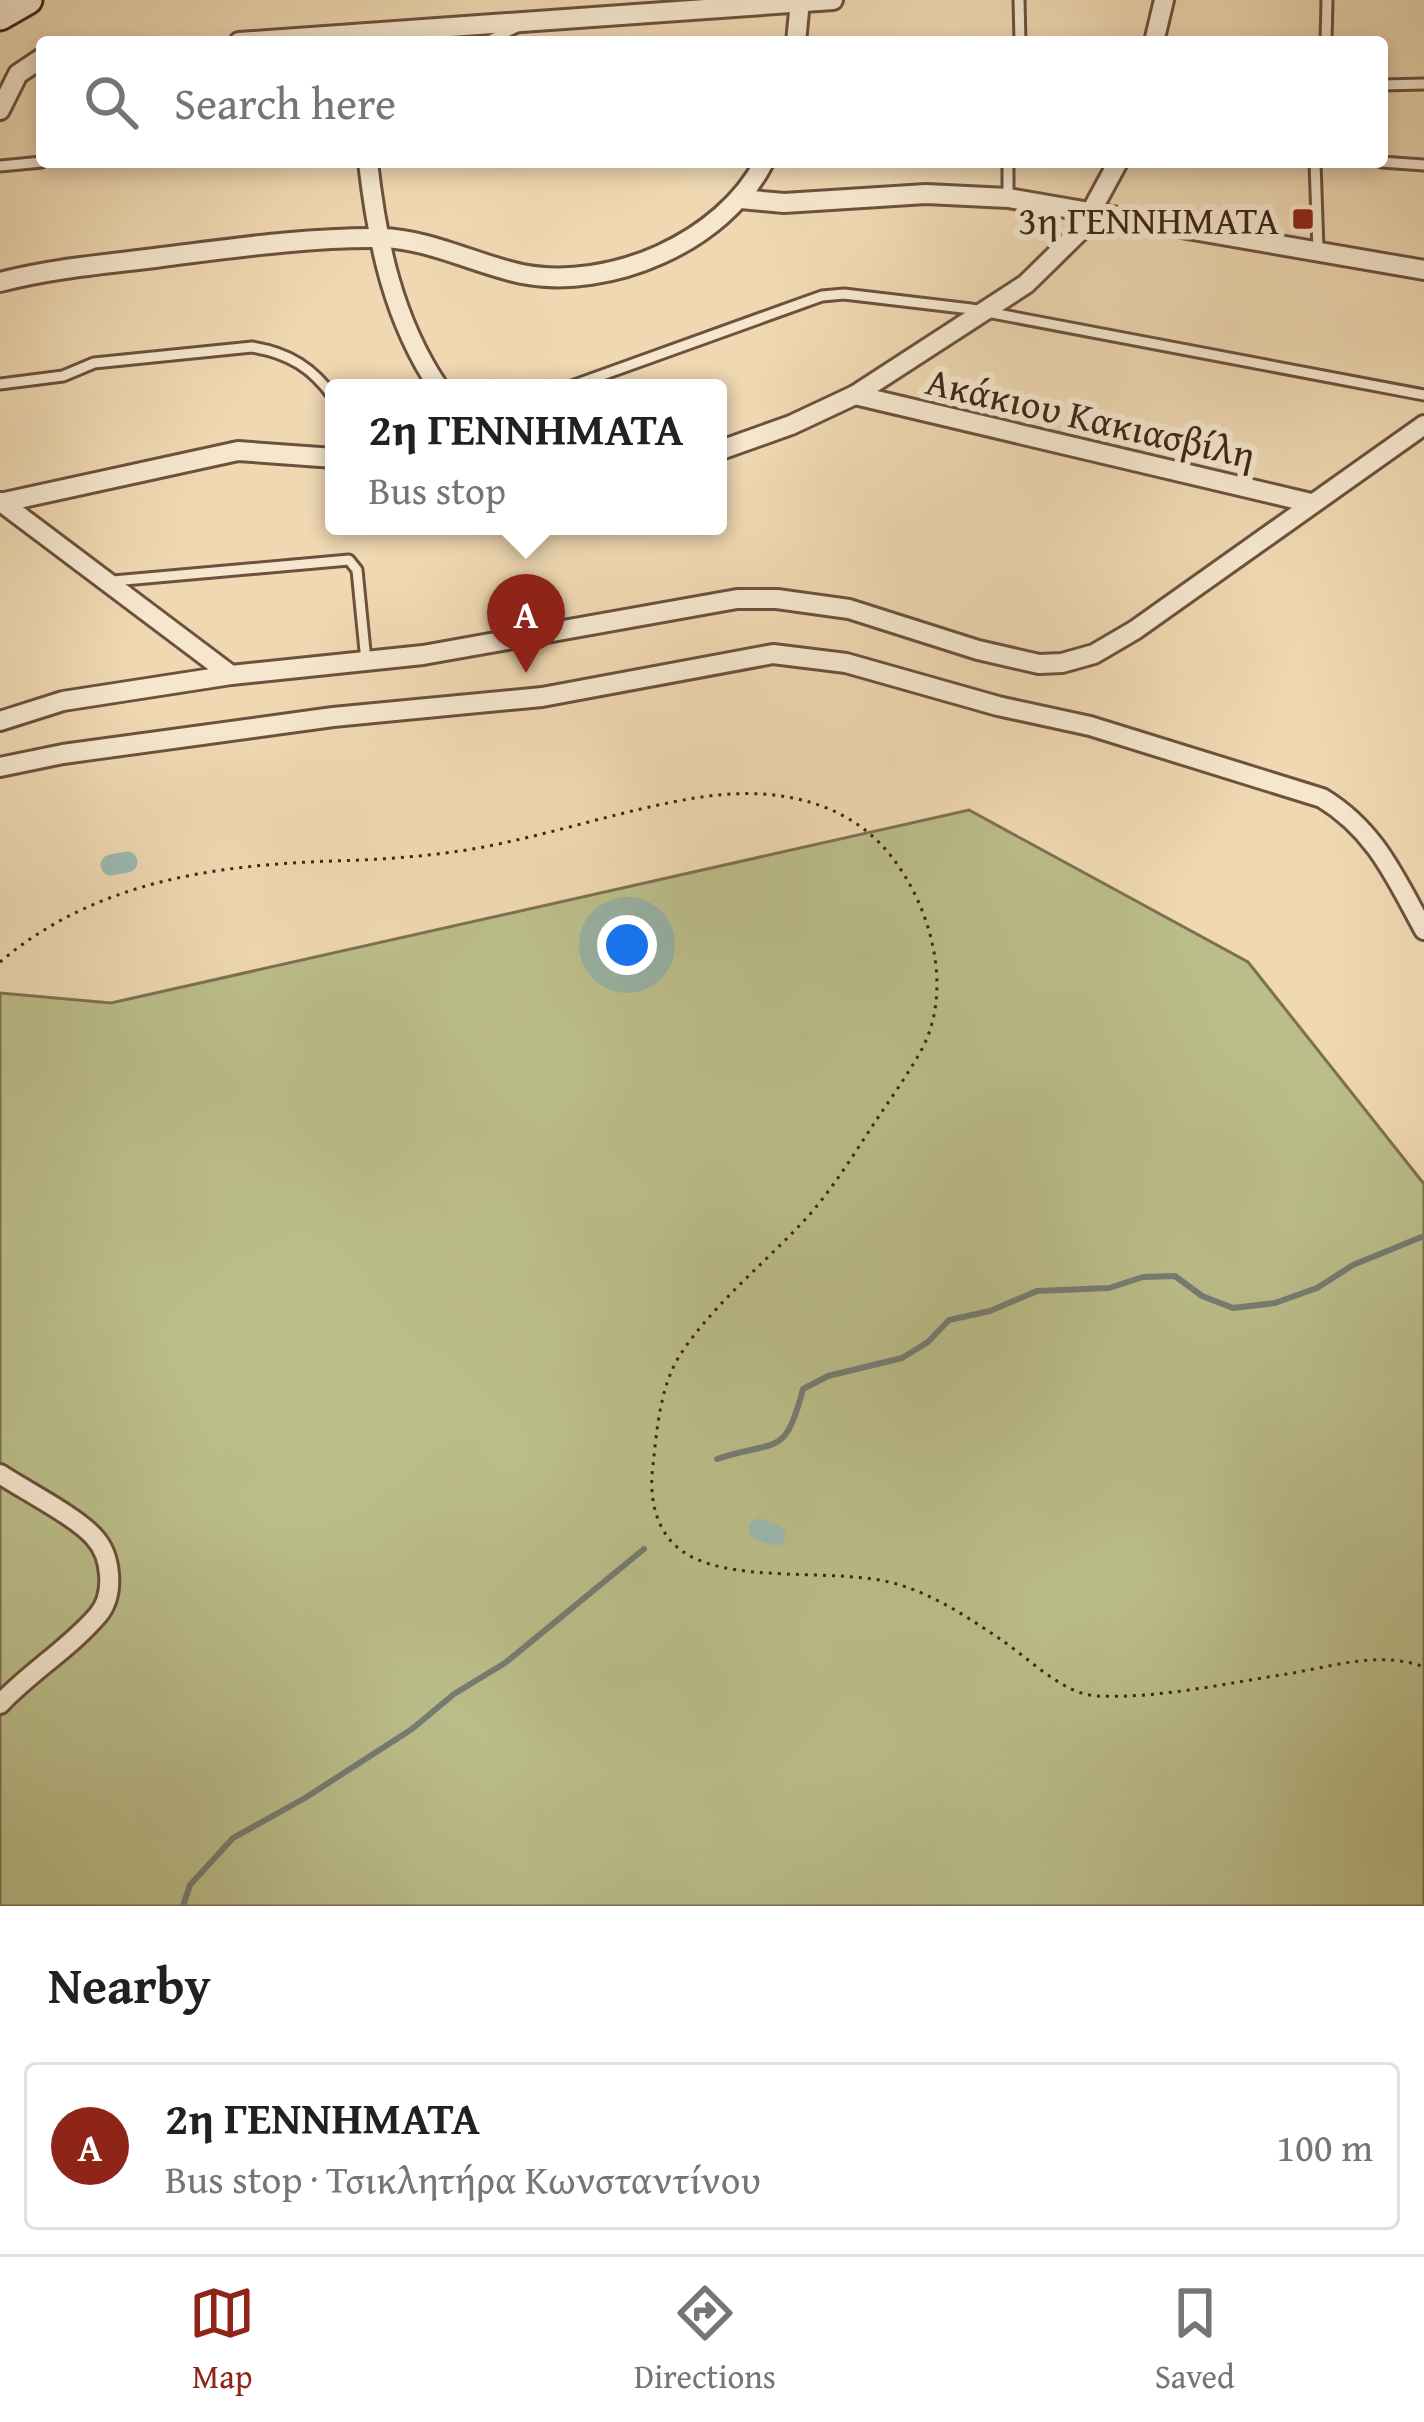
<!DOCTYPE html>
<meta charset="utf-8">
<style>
body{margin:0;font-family:"Gentium Book Plus",serif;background:#f2f2f2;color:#202124}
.you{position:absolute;left:627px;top:945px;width:42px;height:42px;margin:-30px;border:9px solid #fff;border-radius:50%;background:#1a73e8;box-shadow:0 0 0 18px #1a73e833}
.badge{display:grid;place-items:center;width:78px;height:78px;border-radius:50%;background:#8f2418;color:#fff;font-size:39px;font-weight:700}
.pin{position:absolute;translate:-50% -99px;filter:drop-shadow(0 3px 6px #0008)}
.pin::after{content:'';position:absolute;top:63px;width:42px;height:36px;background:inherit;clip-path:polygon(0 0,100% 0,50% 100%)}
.popup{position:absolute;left:325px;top:379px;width:402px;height:156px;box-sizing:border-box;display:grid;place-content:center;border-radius:12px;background:#fff;filter:drop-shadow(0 3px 9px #0005);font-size:39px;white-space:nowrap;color:#757577}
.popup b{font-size:45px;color:#202124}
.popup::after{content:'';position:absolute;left:50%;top:100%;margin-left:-24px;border:24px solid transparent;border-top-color:#fff}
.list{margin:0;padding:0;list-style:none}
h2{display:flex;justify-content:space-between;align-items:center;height:156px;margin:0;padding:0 48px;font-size:51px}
h2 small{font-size:39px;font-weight:400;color:#757577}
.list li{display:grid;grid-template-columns:78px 1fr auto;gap:36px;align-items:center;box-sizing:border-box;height:168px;margin:0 24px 24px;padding:0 24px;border:3px solid #e0e0e0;border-radius:12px}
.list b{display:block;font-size:45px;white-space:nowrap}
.list p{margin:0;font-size:39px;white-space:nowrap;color:#757577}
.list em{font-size:39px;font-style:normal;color:#757577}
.icon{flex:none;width:66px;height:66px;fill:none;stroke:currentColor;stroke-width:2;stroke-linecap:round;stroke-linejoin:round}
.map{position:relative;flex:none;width:1424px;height:1906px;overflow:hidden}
.search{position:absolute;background:#fff;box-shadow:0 6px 18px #0003;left:36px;right:36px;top:36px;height:132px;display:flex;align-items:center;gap:30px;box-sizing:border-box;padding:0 42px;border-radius:12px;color:#757577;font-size:45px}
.sheet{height:348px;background:#fff}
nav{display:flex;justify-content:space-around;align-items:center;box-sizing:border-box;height:168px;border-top:3px solid #e0e0e0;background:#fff;font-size:33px;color:#757577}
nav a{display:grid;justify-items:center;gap:6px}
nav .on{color:#8f2418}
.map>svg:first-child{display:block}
</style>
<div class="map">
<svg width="1424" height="1906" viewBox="0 0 1424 1906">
<rect width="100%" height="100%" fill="#efd8b2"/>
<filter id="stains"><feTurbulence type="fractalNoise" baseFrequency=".00167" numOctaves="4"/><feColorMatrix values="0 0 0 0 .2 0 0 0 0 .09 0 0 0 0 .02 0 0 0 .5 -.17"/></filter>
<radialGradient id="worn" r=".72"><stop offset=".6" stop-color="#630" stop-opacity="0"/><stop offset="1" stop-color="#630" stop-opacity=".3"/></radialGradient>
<path fill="#bbbe8a" stroke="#7e7150" stroke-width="3" d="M969,810l279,152 176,222v722h-1424v-913l111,10z"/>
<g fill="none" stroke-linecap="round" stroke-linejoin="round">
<g stroke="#767d73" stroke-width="6">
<path d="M717,1459c60,-20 68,0 86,-70l25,-13 74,-18 26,-16 21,-22 41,-9 47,-20 72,-3 34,-11 32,-1 27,20 31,12 42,-5 42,-15 36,-23 71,-29"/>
<path d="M183,1906l7,-21 43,-47 72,-40 107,-69 42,-35 51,-31 139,-114"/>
</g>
<g stroke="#9ab9b1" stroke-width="21">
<path d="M111,865l16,-3"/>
<path d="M759,1529l16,6"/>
</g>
<g stroke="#6c513e" stroke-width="15">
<g id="service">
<path d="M1019,0l1,42"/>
<path d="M486,42l31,-15"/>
<path d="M1326,42l1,-42"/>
<path d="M1382,85l42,-1"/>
<path d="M1315,162l3,88"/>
<path d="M1381,162l43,3"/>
<path d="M0,166l42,-4"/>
<path d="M1008,198v-36"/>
<path d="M0,384l63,-8 31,-13 158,-16c37,6 61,21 82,51"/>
<path d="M566,388l256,-92 22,-2 127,15 453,86"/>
<path d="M113,581l236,-21 8,10 9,91"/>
</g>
</g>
<g stroke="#6c513e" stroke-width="24">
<g id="minor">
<path d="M239,42l594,-42"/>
<path d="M796,42l4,-41"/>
<path d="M1154,42l10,-42"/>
<path d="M0,110l18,-36 24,-16"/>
<path d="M368,162c9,80 25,158 71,226"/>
<path d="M741,199l43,4 142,-9 82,4 416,72"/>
<path d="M0,282c53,-14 108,-18 162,-25 72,-9 147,-20 219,-19 48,1 94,26 141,36 88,17 201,-32 242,-112"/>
<path d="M855,395l456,108"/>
<path d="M718,451l73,-26 64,-30 171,-111 55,-54 37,-68"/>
<path d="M1,502l230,173"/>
<path d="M0,503l238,-52 96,7"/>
<path d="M0,721l63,-20 168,-26 192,-20 314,-56h40l72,10 129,41 61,14 23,-1 32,-9 41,-24 289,-205"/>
<path d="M0,767l63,-13 270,-37 209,-20 231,-43 73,9 152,43 92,20 232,72c53,32 73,79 102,132"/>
<path d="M0,1474c24,16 77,43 94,63 18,19 21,58 4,78 -28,33 -68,57 -98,89"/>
</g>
</g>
<g stroke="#402417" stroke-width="33">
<path id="secondary" d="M0,16l28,-16"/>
</g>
<path stroke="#402417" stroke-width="3" stroke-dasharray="3 6" stroke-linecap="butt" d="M0,962c94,-80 213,-97 333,-101 42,-1 85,-4 127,-10 79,-12 156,-40 235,-53 71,-12 149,-2 196,58 40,51 62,131 32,191 -14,26 -32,51 -48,75 -23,35 -46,73 -75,103 -40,42 -88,81 -120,130 -20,32 -23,74 -27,110 -4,29 1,62 24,82 47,41 162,18 223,38 36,11 69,33 100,54 29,19 62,55 97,57 59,3 132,-13 190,-22 44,-7 93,-24 137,-7"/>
<use href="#service" stroke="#f5e6cd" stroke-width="9"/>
<use href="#minor" stroke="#f5e6cd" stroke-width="18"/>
<use href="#secondary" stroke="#f5e6cd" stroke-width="27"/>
</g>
<rect fill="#8f2418" stroke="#f5e6cd" stroke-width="4.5" x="1291" y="207" width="24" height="24" rx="6"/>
<g text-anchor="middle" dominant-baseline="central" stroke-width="12" stroke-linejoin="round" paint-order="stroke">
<g font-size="39" fill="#402417" stroke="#f5e6cd" text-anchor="end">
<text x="1279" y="219">3η ΓΕΝΝΗΜΑΤΑ</text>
</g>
<g font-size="39" fill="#402417" stroke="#f5e6cd">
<text transform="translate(1091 417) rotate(13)">Ακάκιου Κακιασβίλη</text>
</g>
</g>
<rect width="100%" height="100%" filter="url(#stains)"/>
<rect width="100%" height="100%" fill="url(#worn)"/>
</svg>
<div class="you"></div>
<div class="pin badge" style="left:526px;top:673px">A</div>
<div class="popup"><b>2η ΓΕΝΝΗΜΑΤΑ</b>Bus stop</div>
<div class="search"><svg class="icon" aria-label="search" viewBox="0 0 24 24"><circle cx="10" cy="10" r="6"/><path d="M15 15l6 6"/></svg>Search here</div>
</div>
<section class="sheet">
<h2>Nearby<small></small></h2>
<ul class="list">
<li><span class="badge">A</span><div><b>2η ΓΕΝΝΗΜΑΤΑ</b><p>Bus stop · Τσικλητήρα Κωνσταντίνου</p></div><em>100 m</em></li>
</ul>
</section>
<nav>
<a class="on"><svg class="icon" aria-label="map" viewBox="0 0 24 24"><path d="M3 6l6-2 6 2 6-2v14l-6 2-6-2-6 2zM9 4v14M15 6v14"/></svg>Map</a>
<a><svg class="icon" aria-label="directions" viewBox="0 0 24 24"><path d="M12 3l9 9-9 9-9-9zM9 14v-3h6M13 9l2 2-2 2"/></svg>Directions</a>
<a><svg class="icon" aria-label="saved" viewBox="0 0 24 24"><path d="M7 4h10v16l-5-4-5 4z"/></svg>Saved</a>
</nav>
